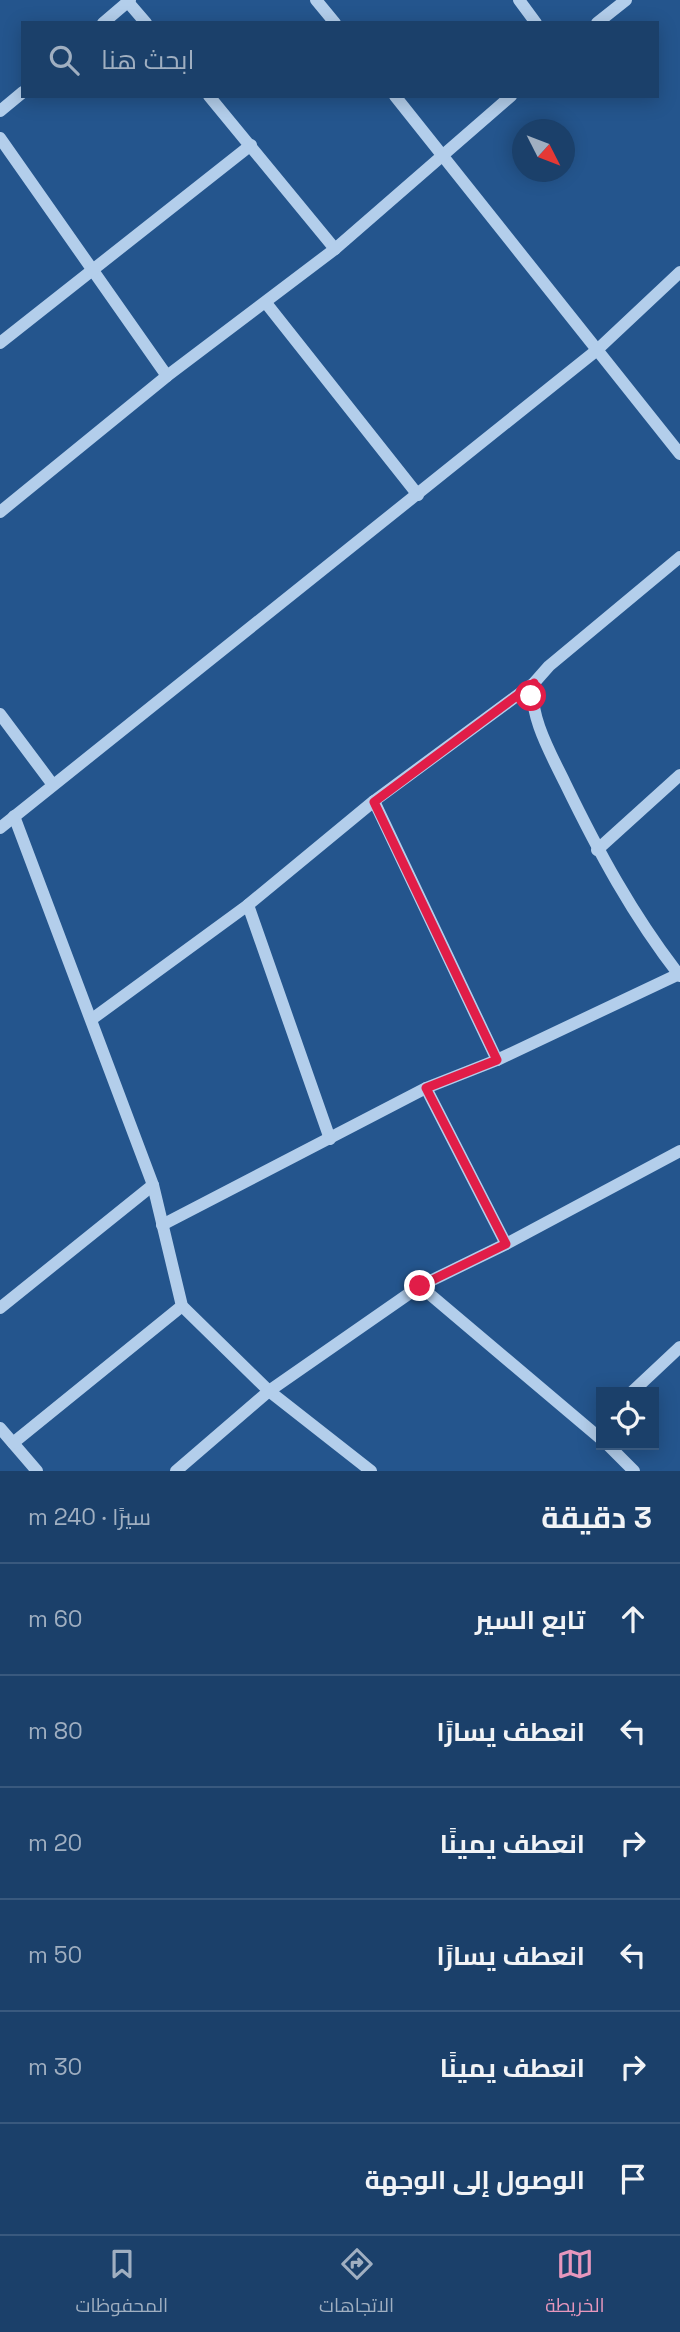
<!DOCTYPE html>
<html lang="ar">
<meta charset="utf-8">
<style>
body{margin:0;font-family:"Space Grotesk",Cairo,sans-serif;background:#244770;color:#f1f3f6;direction:rtl}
.controls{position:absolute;right:21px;bottom:21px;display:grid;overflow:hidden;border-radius:0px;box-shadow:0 4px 18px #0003}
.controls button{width:63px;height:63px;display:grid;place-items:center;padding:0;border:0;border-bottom:2px solid #39597e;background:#1b406a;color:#f1f3f6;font:35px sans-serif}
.compass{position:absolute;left:512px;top:119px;width:63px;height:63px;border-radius:50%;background:#1b406a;box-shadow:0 4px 18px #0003;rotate:132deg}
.stop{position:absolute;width:21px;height:21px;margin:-16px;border:5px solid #e11d48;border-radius:50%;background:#fff}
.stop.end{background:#e11d48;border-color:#fff;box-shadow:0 2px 7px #0008}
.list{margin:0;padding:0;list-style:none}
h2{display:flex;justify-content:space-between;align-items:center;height:91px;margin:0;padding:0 28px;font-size:30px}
h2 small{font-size:23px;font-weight:400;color:#a0afc1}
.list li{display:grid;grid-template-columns:46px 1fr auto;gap:21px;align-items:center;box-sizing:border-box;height:112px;padding:0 28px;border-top:2px solid #39597e}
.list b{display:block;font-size:26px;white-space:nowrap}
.list em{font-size:23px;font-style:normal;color:#a0afc1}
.icon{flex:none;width:38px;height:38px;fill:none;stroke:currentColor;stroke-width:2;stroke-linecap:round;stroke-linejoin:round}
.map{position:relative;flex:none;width:680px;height:1471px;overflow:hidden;direction:ltr}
.search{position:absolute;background:#1b406a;box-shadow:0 4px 18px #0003;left:21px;right:21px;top:21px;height:77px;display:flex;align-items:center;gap:18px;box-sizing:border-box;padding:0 24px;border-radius:0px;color:#a0afc1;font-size:26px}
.sheet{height:763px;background:#1b406a}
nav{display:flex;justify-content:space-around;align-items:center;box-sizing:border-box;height:98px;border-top:2px solid #39597e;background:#1b406a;font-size:19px;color:#a0afc1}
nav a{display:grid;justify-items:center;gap:4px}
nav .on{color:#e797bd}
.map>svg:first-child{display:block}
</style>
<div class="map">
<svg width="680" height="1471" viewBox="0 0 680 1471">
<rect width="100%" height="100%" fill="#24558d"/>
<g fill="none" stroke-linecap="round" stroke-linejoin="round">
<g stroke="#b3ceeb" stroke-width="12">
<path d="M316,0l19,23"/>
<path d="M519,0l17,23"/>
<path d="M128,2l18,21"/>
<path d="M103,23l27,-23"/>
<path d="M597,23l29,-23"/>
<path d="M209,96l126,153"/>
<path d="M395,96l285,358"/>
<path d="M0,111l23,-19"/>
<path d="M0,138l167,238"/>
<path d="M266,303l152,192"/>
<path d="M0,343l251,-198"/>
<path d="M0,512l167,-136 168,-127 176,-153"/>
<path d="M534,683c-7,30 18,73 31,100 33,68 68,133 115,193"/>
<path d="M0,714l53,71"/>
<path d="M374,801l123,259"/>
<path d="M14,816l139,369 29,121 87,85 102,80"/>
<path d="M0,828l597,-478 83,-78"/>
<path d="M597,850l83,-75"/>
<path d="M248,905l82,234"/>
<path d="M92,1019l156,-114 126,-104 160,-118 15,-17 131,-109"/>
<path d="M426,1088l80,156"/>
<path d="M162,1225l264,-137 71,-28 182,-86"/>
<path d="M420,1286l181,153"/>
<path d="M0,1308l153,-123"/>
<path d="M632,1392l48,-45"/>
<path d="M0,1428l37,43"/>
<path d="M13,1443l169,-137"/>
<path d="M608,1445l26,26"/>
<path d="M176,1471l93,-80 151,-105 86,-42 174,-93"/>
</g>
</g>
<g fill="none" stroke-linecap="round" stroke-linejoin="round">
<path stroke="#e11d48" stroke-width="9" d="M420,1286l86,-42 -80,-156 71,-28 -123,-258 160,-119 -3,13"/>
</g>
</svg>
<div class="controls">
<button><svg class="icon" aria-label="locate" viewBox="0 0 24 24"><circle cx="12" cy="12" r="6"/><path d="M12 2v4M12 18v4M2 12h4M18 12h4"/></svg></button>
</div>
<svg class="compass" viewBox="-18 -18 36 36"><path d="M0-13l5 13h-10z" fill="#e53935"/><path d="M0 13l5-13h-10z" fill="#a0afc1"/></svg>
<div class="stop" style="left:531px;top:696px"></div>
<div class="stop end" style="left:420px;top:1286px"></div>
<div class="search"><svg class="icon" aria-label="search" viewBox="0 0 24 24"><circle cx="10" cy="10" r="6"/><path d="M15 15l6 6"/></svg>ابحث هنا</div>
</div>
<section class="sheet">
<h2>3 دقيقة<small>سيرًا · 240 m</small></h2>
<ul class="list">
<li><svg class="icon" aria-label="ahead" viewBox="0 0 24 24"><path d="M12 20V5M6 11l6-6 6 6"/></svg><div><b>تابع السير</b></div><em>60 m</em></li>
<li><svg class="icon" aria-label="left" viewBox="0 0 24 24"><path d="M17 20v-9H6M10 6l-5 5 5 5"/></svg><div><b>انعطف يسارًا</b></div><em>80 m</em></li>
<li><svg class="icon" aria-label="right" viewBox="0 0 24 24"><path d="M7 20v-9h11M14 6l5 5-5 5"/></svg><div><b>انعطف يمينًا</b></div><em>20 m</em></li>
<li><svg class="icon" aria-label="left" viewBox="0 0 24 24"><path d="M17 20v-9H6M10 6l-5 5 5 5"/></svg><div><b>انعطف يسارًا</b></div><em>50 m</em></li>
<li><svg class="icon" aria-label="right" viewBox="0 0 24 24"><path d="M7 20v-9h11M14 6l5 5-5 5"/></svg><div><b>انعطف يمينًا</b></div><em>30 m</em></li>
<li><svg class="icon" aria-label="arrive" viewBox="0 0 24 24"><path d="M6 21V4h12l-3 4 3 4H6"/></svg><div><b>الوصول إلى الوجهة</b></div></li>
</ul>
</section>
<nav>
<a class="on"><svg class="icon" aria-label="map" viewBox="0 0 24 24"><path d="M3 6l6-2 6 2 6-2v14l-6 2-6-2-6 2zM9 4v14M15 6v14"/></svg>الخريطة</a>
<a><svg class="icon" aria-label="directions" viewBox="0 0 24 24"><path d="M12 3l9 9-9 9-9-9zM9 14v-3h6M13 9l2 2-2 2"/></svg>الاتجاهات</a>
<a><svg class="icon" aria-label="saved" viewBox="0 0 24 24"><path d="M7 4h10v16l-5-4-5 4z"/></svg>المحفوظات</a>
</nav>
